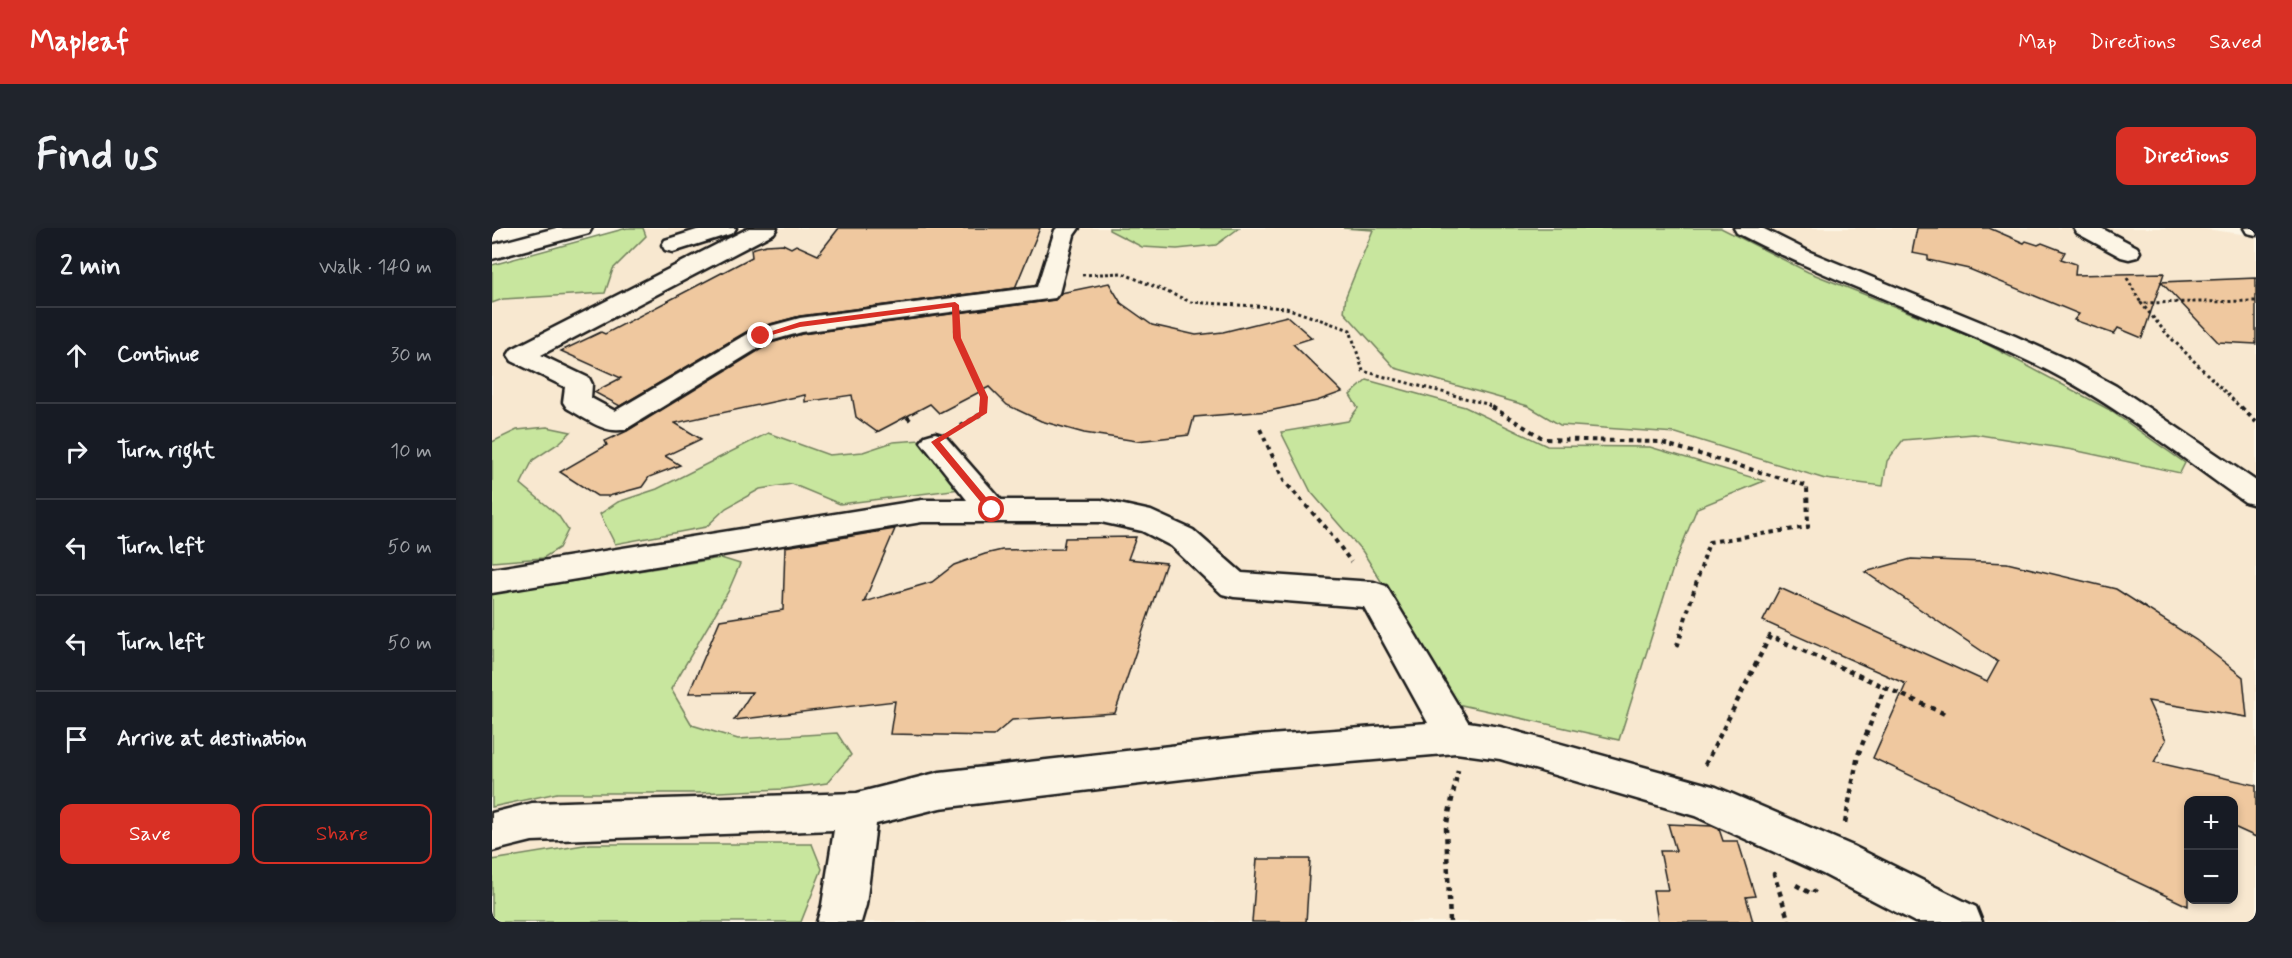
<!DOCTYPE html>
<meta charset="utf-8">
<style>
body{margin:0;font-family:Mynerve,sans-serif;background:#20242c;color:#f1f3f6}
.controls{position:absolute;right:18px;bottom:18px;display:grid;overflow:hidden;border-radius:12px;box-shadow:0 3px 9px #0003}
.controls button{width:54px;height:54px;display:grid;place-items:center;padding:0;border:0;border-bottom:2px solid #363941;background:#171b24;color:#f1f3f6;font:30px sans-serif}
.stop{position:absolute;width:18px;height:18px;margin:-14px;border:4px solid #d93025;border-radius:50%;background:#fff}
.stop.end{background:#d93025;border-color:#fff;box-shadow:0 2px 6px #0008}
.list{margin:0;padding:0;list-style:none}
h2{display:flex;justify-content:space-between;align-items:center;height:78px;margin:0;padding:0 24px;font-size:26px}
h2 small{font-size:20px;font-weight:400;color:#9ea1a6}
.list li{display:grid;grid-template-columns:39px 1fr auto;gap:18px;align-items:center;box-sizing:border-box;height:96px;padding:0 24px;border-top:2px solid #363941}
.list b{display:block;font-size:22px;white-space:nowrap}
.list em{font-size:20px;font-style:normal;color:#9ea1a6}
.actions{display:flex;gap:12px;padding:18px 24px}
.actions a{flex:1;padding:14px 0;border:2px solid #d93025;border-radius:12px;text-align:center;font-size:21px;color:#d93025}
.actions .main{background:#d93025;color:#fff}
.icon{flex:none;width:33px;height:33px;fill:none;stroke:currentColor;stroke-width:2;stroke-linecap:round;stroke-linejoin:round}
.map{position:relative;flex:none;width:1764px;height:694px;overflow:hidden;border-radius:12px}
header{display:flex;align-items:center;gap:36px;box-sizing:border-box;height:84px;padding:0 30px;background:#d93025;color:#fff}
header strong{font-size:28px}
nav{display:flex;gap:33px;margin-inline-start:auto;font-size:21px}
.intro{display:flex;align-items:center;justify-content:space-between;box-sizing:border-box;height:144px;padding:0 36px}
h1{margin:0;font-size:42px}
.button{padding:15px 27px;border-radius:12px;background:#d93025;color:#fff;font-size:21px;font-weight:700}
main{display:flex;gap:36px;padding:0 36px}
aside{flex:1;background:#171b24;border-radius:12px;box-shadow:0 3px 9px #0003}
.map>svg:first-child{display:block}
</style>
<header>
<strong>Mapleaf</strong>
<nav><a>Map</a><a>Directions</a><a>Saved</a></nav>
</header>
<div class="intro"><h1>Find us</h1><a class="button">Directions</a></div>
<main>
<aside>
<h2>2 min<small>Walk · 140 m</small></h2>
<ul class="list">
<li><svg class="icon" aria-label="ahead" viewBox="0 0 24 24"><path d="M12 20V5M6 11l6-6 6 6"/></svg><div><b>Continue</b></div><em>30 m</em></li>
<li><svg class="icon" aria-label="right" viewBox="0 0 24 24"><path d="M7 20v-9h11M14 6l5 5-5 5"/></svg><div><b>Turn right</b></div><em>10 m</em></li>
<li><svg class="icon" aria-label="left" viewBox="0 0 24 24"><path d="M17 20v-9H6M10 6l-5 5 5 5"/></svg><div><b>Turn left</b></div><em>50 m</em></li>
<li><svg class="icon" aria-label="left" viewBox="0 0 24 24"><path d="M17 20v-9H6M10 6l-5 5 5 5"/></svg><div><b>Turn left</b></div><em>50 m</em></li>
<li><svg class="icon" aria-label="arrive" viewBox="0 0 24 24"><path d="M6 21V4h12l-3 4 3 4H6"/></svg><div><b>Arrive at destination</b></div></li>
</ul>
<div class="actions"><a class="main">Save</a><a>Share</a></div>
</aside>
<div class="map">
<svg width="1764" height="694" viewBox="0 0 1764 694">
<rect width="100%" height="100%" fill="#fcf5e5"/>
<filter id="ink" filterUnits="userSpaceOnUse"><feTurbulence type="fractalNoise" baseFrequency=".0167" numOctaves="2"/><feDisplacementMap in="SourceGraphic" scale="12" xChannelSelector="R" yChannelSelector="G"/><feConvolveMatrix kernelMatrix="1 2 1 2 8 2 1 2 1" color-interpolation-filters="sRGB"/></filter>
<g filter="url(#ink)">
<path fill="#f8e8d0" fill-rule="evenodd" d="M135,0h1571l58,8v686h-1764v-657zM1696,572h46v100h-46z"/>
<g fill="#c8e69e" stroke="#72815d" stroke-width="1.5">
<path d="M135,0h16l3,8 -33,33 -8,24 -102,6 -11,4v-38z"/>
<path d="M617,0h130l-23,17 -39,4 -35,-2 -33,-17z"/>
<path d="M851,0h378l87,44 171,68 129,69 77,54 -5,10 -107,-23 -99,-16 -71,6 -16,21 -4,25 -58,-7 -149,-46 -116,-8 -32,-19 -133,-38 -51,-56 2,-16 27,-66z"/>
<path d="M875,152l98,27 82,39 103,1 114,34 -67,27 -23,57 -55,175 -162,-36 -94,-152 -52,-60 -30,-60 67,-11 10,-13 -8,-13z"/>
<path d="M55,199l24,5 -12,11 -26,17 -12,24 37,31 10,15 -9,18 -16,10 -51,4v-120l25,-12z"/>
<path d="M276,205l61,22 34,-3 30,-10 28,-2 40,49 -121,15 -48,-20 -32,5 -34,19 -20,19 -91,17 -15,-30 18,-12 39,-13z"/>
<path d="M229,330l19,6 -12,28 -57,97 21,36 46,14 99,-6 14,22 -24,28 -43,6 -85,4h-142l-65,14v-213z"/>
<path d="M98,616h222l10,25 -21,53h-309v-62z"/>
</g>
<g fill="#efc89f" stroke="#1c1c1c" stroke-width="1.5">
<path d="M347,0h201l-25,60 -215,28 -49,13 -131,77 -26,-14 27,-14 -60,-27 40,-19 4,2 147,-77 -1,-8 15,-4 17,-1 8,4 5,-3 22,10z"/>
<path d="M1425,0h72l35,15 2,-2 12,4 4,-2 23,9 -4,7 15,5 -1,11 89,-2 -22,65 -24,-10 -4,6 -40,-14 5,-6 -110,-45 -41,-9v-4l-16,-3z"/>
<path d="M1764,50v66l-38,-2 -57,-60z"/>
<path d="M617,55l12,20 31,22 44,10 27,-3 64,-16 25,22 -19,6 49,48 -25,9 -48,10 -75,6 -5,18 -52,6 -53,-8 -43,-12 -34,-16 -18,-18 -50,26 -9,-9 -53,28 -21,-15 -4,-22 -47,7v-7l-130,28 26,16 -36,17 15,9 -31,12 -7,10 -33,9h-12l-37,-24 47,-27 -2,-4 22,-10 144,-88 31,-9 253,-34 6,-7z"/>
<path d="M403,301l-31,73 68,-20 22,-17 31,-11 17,-4 61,-1 2,-11 71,-1 -8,22 38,4 -51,150 -103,7 -19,16 -103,-2 5,-33 -161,19 18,-28 -63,1 31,-73 63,-10 2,-63z"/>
<path d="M1419,331l96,4 109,26 80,51 47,37 4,40 -99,-16 18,39 -12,22 102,23v52l-22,-10v-26h-46v105l-315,-148 33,-74 -143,-63 17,-33 207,94 11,-20 -133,-90z"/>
<path d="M1176,596l44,2 7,3 4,12h15l17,55 -9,1 7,25h-95l-5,-32h15l-8,-39h16z"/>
<path d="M765,631h53l-4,63h-54z"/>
</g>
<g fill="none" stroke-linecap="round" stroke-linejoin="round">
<g stroke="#1c1c1c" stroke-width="5">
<g id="minor">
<path d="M64,0h36l-3,5 -97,26v-14z"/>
<path d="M211,0h33l-3,5 -60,19 -8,-2 -3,-5 3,-5z"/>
<path d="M257,0h28l-3,5 -233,122 48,23 3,6 -1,14 24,13 137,-80 48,-13 237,-31 18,-57 2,-2h22l-5,7 -15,58 -4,5 -253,34 -32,9 -144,88c-21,6 -41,-11 -59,-21l-4,-6 2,-15 -53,-26 -4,-6 4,-6z"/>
<path d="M1242,0h28l48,24 205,84 53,24 48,26 140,95v24l-11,-3c-64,-45 -126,-95 -196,-131 -102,-51 -211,-86 -312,-138z"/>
<path d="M1582,0h27l36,19 3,5 -3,5 -8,2 -8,-2 -44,-24z"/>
<path d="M1752,0h12v7l-9,-2z"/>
<path d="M443,205l10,3 56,64h100l50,11 42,19 49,43 132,9 12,4 82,136 32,5 216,60 137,59 123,61 6,15h-67l-92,-48 -128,-58 -195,-57 -44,-6 -198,17 -318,38 -64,16 -10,81 -5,17h-44l5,-17 12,-75 -302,11 -40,10v-38l40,-10 325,-10 83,-21 318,-36 170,-13 -64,-116 -130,-10 -12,-3 -51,-48 -29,-15 -41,-9h-179l-430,71v-24l430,-69h45l-46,-58 4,-6z"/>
</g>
</g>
<g stroke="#1c1c1c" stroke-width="3" stroke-dasharray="3 3" stroke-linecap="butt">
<path d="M590,47l40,-2 69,29 95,6 64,22 13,41 124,33 7,5"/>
<path d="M1635,50l14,25"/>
<path d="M464,101l1,9 27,59 -1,12"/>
<path d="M1750,181l-76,-76 -25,-30 115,-2"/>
</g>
<g stroke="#1c1c1c" stroke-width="4" stroke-dasharray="4.5 4.5" stroke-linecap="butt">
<path d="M1000,179l52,32 115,3 148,44 1,41 -99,15 -29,94"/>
<path d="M1749,179l15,15"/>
<path d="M415,189l6,6"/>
<path d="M469,198l22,-13v-6"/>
<path d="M768,201l24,52 44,49 23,32"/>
</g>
<g stroke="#1c1c1c" stroke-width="4.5" stroke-dasharray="5 5" stroke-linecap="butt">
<path d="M1185,419l4,-13"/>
<path d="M1213,537l65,-129 175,78"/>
<path d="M1353,595l13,-68 27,-68"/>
<path d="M1284,647l-2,-1 15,48"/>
<path d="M1304,657l16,9 3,-4"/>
<path d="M958,694l-4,-94 12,-58"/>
</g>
<use href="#minor" fill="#fcf5e5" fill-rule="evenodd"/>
</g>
</g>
<path fill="#d93025" d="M463,74l4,3 2,33 27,59 -1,16 -47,29 55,66v4h-6l-58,-70 48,-30 1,-15 -27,-59 -1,-31 -152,20 -39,11 -4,-2 43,-14z"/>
</svg>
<div class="controls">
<button>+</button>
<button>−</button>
</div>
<div class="stop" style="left:500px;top:282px"></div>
<div class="stop end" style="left:269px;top:108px"></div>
</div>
</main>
